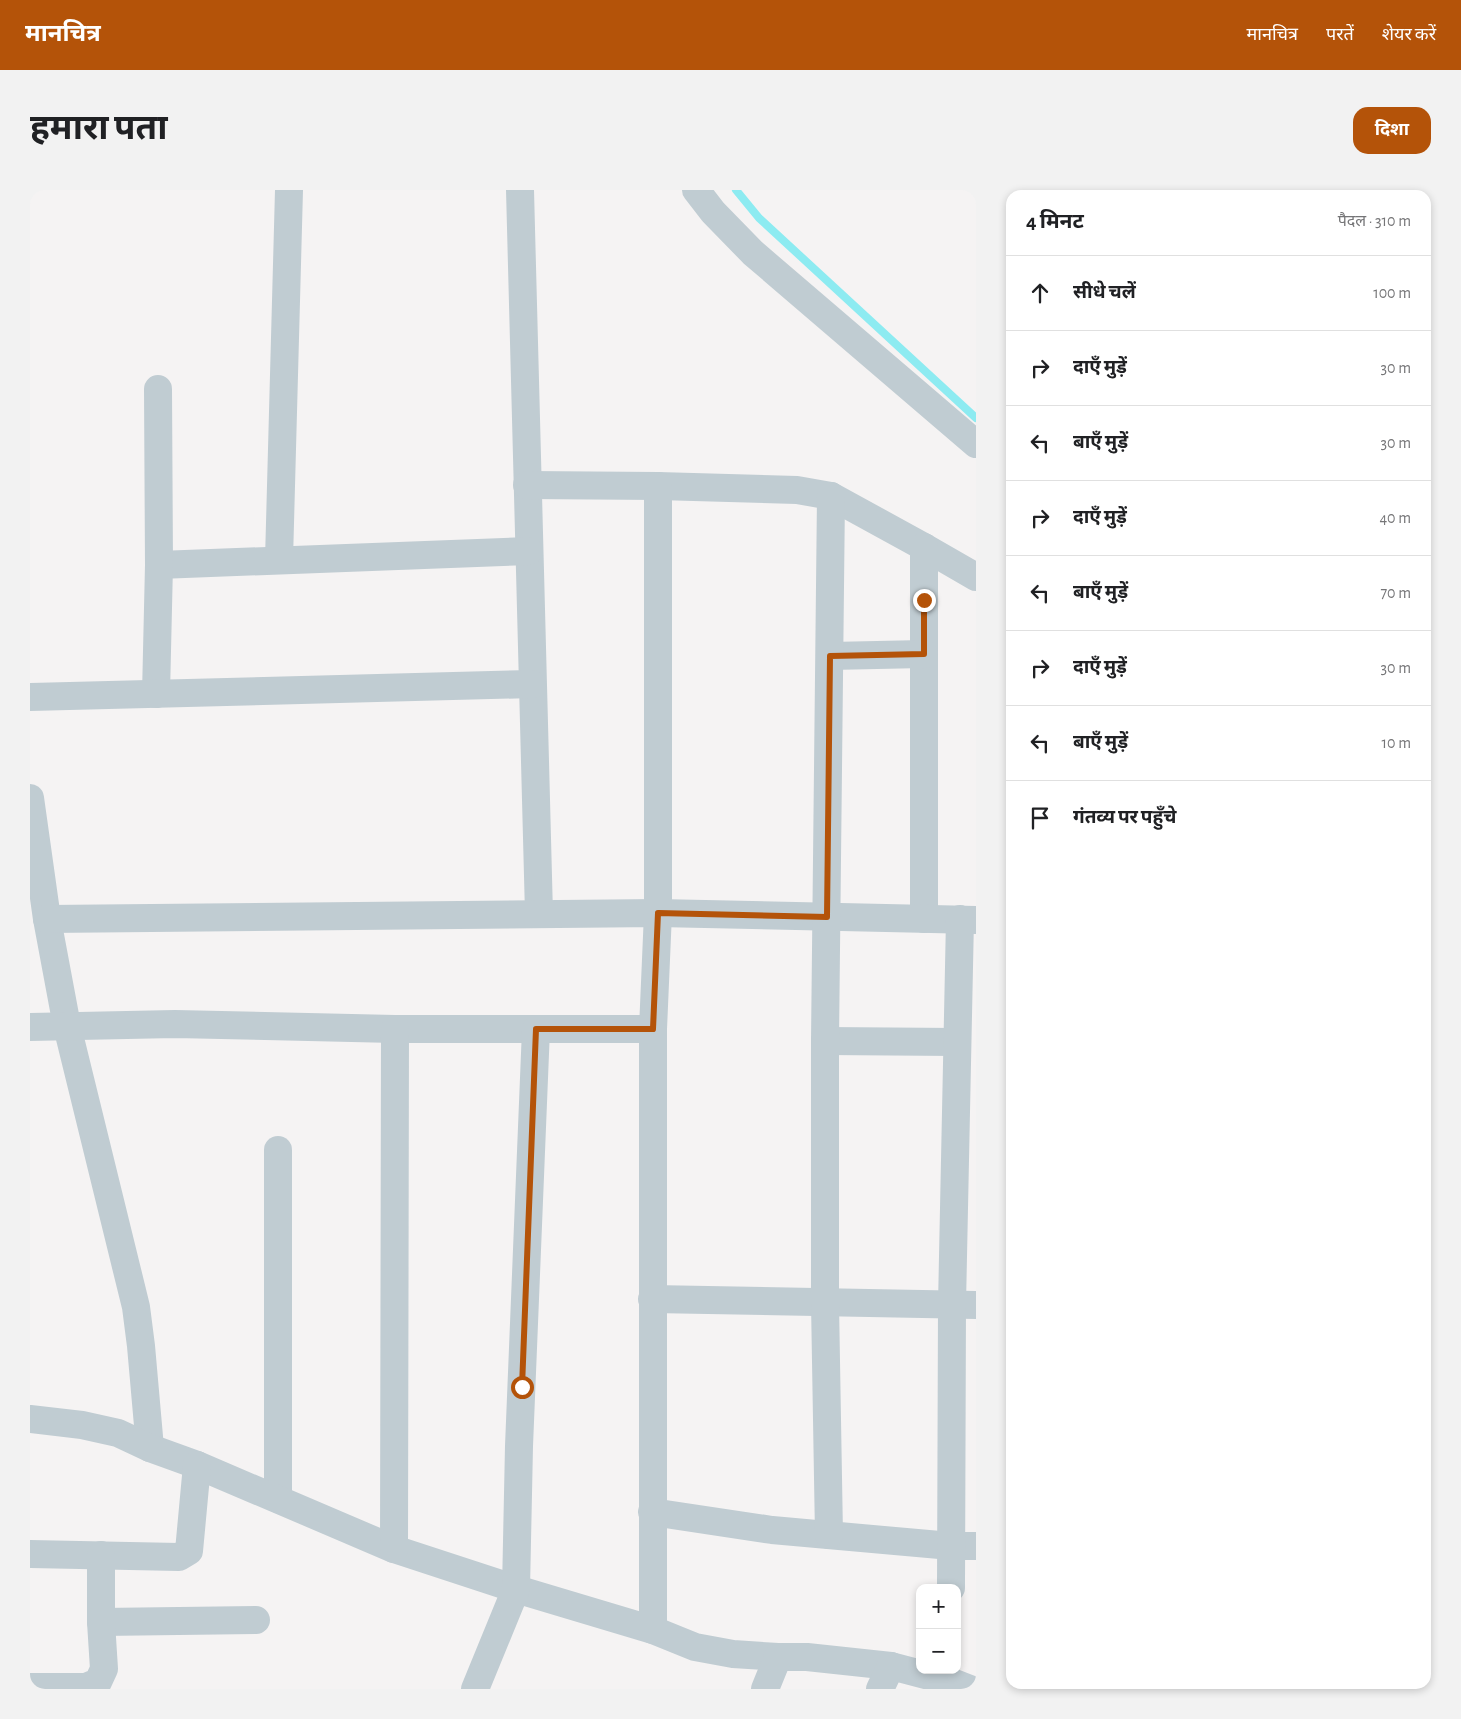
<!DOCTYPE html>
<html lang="hi">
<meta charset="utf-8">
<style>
body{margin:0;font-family:"Alegreya Sans","Noto Sans Devanagari",sans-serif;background:#f2f2f2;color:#202124}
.controls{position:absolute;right:15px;bottom:15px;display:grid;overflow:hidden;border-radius:10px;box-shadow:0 2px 8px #0003}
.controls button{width:45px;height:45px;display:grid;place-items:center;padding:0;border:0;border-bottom:1px solid #e0e0e0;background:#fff;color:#202124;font:25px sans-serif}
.stop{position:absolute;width:15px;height:15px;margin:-11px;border:4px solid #b45309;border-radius:50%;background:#fff}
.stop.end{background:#b45309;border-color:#fff;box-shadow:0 1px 5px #0008}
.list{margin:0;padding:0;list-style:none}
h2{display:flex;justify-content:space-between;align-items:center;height:65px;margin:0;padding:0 20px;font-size:21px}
h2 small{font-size:16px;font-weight:400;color:#757577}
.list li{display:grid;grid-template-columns:32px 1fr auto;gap:15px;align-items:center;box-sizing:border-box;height:75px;padding:0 20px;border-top:1px solid #e0e0e0}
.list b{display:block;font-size:19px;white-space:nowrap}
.list em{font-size:16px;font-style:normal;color:#757577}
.icon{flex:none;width:28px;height:28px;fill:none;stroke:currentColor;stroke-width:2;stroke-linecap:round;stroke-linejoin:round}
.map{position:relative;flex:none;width:946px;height:1499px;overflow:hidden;border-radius:15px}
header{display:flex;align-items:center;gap:30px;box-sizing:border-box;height:70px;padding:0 25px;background:#b45309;color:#fff}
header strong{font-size:24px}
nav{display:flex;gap:28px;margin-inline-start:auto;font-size:18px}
.intro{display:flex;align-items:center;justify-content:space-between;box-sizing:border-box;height:120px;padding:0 30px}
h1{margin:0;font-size:35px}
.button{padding:12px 22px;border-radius:15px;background:#b45309;color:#fff;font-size:18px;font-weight:700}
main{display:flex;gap:30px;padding:0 30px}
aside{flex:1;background:#fff;border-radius:15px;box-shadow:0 2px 8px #0003}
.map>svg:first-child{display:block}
</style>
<header>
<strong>मानचित्र</strong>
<nav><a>मानचित्र</a><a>परतें</a><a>शेयर करें</a></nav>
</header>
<div class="intro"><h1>हमारा पता</h1><a class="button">दिशा</a></div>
<main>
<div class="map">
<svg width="946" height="1499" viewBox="0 0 946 1499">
<rect width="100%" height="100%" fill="#f5f3f3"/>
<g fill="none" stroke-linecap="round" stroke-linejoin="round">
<path stroke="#8debf1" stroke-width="8" d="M706,0l23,28 217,200"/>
<g stroke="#c0ccd2" stroke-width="28">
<path d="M490,0l19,724"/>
<path d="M666,0l17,22 40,41 223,191"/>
<path d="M497,295l131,1 139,4 34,6 93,51 52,30"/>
<path d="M894,357v372"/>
<path d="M249,370l10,-370"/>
<path d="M129,375l370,-14"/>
<path d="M800,466l94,-2"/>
<path d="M126,504l3,-129 -1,-176"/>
<path d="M0,507l502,-13"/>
<path d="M0,608l17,121 20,107 69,281 5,39 9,102"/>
<path d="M17,729l611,-6 318,7"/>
<path d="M0,837l145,-3 220,5h258"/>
<path d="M795,851l132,1"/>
<path d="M248,960v349"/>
<path d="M622,1109l324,6"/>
<path d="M0,1229l52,6 36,8 32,15 47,17 197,84 122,40 137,41 42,17 38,7 45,3h29l84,9 61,16 18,7"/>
<path d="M622,1322l120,18 179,16h25"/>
<path d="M799,1345l-4,-232v-262l6,-545"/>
<path d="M364,1359l1,-520"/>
<path d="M0,1364l149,3 10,-6 8,-86"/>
<path d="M921,1398l1,-283 8,-386"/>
<path d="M71,1432l155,-2"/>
<path d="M623,1440v-601l5,-116v-427"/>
<path d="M0,1497h56l12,-5 6,-13 -3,-47v-67"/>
<path d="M445,1499l41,-100 3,-143 17,-417"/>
<path d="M735,1499l13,-32"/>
<path d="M850,1499l11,-23"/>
</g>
</g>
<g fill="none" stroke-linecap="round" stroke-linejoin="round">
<path stroke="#b45309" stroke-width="6" d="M492,1197l14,-358h117l5,-116 169,4 3,-261 94,-2v-54"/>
</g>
</svg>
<div class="controls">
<button>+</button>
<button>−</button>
</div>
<div class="stop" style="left:492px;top:1197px"></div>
<div class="stop end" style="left:894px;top:410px"></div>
</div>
<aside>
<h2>4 मिनट<small>पैदल · 310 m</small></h2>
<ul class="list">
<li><svg class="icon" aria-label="ahead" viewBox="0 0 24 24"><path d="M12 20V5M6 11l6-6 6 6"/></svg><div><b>सीधे चलें</b></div><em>100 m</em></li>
<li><svg class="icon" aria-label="right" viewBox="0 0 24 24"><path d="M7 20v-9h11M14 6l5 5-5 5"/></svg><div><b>दाएँ मुड़ें</b></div><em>30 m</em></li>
<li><svg class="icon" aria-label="left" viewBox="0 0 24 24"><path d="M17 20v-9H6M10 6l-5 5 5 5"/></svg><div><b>बाएँ मुड़ें</b></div><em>30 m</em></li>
<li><svg class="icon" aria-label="right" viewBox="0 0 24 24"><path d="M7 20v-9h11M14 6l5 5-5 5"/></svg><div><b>दाएँ मुड़ें</b></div><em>40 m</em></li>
<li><svg class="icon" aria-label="left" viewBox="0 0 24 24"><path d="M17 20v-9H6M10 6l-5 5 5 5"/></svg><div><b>बाएँ मुड़ें</b></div><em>70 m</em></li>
<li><svg class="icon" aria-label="right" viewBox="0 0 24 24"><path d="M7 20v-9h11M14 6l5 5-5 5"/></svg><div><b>दाएँ मुड़ें</b></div><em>30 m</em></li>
<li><svg class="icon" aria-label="left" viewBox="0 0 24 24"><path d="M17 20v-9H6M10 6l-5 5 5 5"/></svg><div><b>बाएँ मुड़ें</b></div><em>10 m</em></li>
<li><svg class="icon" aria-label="arrive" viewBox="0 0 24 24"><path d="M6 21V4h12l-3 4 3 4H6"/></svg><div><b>गंतव्य पर पहुँचे</b></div></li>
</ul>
</aside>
</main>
